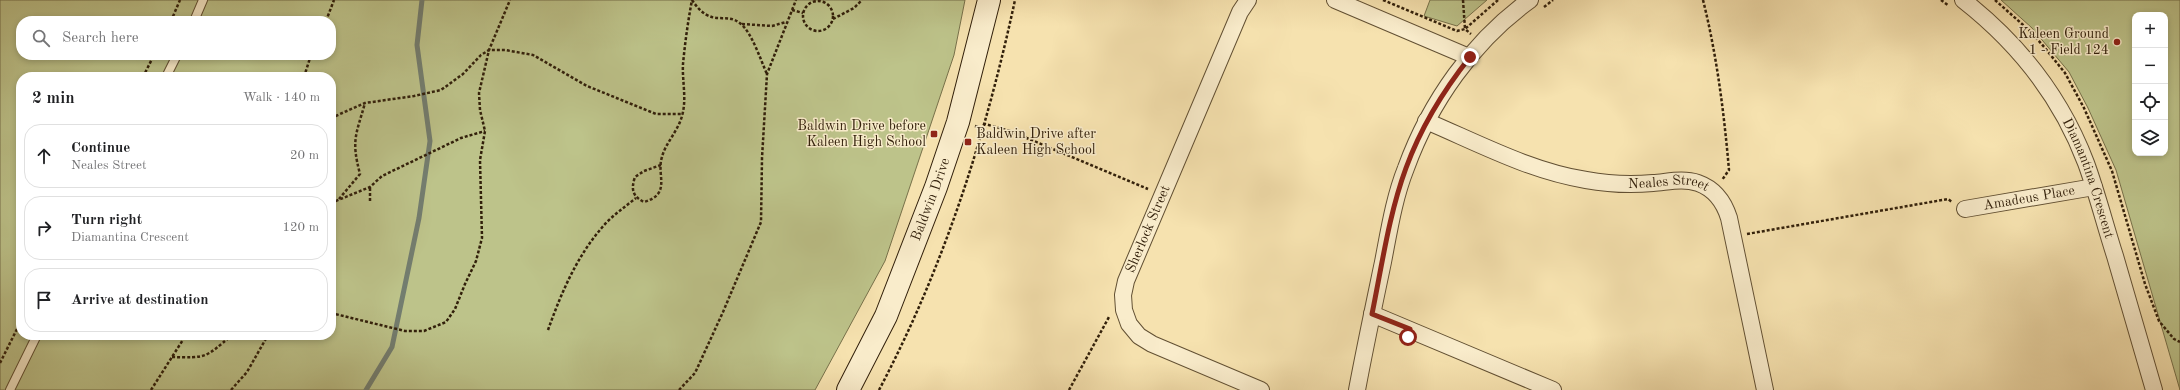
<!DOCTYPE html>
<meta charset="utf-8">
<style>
body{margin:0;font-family:"Old Standard TT",serif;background:#f6f6f6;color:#202124}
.controls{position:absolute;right:12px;top:12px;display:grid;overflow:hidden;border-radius:8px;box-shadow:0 2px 6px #0003}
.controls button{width:36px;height:36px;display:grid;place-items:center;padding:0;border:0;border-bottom:1px solid #e0e0e0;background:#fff;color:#202124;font:20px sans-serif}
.stop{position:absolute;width:12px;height:12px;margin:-9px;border:3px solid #8f2418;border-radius:50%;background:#fff}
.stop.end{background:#8f2418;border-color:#fff;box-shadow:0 1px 4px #0008}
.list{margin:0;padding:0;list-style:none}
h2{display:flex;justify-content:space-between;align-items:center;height:52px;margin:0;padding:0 16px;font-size:17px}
h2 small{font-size:13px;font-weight:400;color:#757577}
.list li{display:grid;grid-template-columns:26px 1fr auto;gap:12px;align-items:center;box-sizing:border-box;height:64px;margin:0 8px 8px;padding:0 8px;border:1px solid #e0e0e0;border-radius:16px}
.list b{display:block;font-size:15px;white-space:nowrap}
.list p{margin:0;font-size:13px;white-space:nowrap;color:#757577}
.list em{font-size:13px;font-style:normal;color:#757577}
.icon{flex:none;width:22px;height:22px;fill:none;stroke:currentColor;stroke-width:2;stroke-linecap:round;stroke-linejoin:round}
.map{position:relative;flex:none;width:2180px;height:390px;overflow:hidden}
.search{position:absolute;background:#fff;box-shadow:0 2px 6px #0003;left:16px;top:16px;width:320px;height:44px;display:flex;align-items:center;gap:10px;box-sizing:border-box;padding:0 14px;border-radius:16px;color:#757577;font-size:15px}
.panel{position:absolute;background:#fff;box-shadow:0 2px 6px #0003;left:16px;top:72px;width:320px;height:268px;border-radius:16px}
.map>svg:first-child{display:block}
</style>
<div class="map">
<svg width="2180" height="390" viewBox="0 0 2180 390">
<rect width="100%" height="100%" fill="#f6e2af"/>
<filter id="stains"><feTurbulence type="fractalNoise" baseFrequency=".005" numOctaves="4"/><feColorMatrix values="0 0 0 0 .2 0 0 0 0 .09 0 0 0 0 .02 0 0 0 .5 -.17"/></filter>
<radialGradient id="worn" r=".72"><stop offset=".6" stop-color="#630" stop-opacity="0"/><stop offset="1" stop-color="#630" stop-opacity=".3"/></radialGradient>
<g fill="#bdc38a" stroke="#77714a" fill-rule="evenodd">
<path d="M0,0h965l-11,55 -69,206 -70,129h-815zM21,21h310v34h-310zM21,77h310v258h-310z"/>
<path d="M1430,0h57l-30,26 -33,-10z"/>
<path d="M2001,0h179v390l-64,-220 -28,-62 -19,-36 -37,-44zM2135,15h30v138h-30z"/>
</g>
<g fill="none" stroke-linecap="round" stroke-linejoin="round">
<path stroke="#737d6f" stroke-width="5" d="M366,390l26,-43 27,-129 11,-77 -13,-96 5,-45"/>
<g stroke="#625033" stroke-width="10">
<g id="service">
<path d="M194,21l9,-21"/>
<path d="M166,77l11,-22"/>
<path d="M10,390l27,-55"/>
</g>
</g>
<g stroke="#625033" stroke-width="18">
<g id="minor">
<path d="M1248,0l-8,12 -114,269 -3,14 1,15 5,14 10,12 13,8 109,46"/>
<path d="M1335,0l134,57"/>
<path id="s1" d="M1963,0c55,43 98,97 123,163 11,30 19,62 29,93 13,45 26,89 39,134"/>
<path id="s2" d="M1426,121c52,22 104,50 160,59 22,4 45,5 67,3 15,-1 30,-5 45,0 17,6 26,19 31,35l36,172"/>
<path id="s3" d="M1965,209l129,-22"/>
<path d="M1372,314l181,76"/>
<path d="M1357,390c8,-43 17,-85 26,-128 6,-31 11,-64 23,-94 24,-66 67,-127 124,-168"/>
</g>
</g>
<g stroke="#311f0a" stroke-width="24">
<g id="secondary">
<path id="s4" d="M848,390l38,-74 50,-129 22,-65 31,-122"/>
</g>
</g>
<g stroke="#311f0a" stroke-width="2.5" stroke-dasharray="3 2" stroke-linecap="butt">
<path d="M692,0c20,30 33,10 49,24 11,9 20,37 26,50"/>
<path d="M1383,0l74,31 8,-2 6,5"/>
<path d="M1463,0l2,29 33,-29"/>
<path d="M1703,0c14,56 21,113 26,170l-7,10"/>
<path d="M1941,0l8,6"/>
<path d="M1995,0l36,32 14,16 20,25 19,35 28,63 33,113 14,37 15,18 6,3"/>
<circle cx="818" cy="16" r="15"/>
<path d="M1544,7l9,-7"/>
<path d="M792,10l11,3"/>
<path d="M833,19l21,-11 8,-8"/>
<path d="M171,21l9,-21"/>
<path d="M326,21l8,-21"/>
<path d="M742,24l30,2 14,-4"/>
<path d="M143,77l11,-22"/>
<path d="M304,77l7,-22"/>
<path d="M331,118l34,-15 49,-7 27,-6 22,-16 18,-19 8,-5h16l28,5 54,31 69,28h27"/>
<path d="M975,126l6,2 4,-4 25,7 138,58"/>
<path d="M661,165l-17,6 -9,6c-4,12 -3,19 9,25 28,-8 12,-27 18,-45 3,-13 16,-26 20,-41 5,-17 0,-35 1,-52 2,-21 5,-43 9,-64"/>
<path d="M339,199l21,-25c-9,-34 -4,-39 5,-71"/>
<path d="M370,201v-14"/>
<path d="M331,203l39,-16 12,-11 79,-38 24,-7"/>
<path d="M1747,234l201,-35 4,3"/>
<path d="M331,313l74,18h19l22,-9 9,-13 10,-25 11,-23 6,-23 -2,-78 5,-29 -5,-21 -1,-17 10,-43 21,-50"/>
<path d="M548,330c14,-39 30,-77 59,-108 9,-9 19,-16 29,-24"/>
<path d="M172,357c35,1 33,1 60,-22"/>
<path d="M0,363l21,-42"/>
<path d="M151,390l35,-55"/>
<path d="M231,390l16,-18 21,-37"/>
<path d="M679,390l16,-17 28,-61 38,-90 1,-64 5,-84 29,-74"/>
<path d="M879,390c65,-123 107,-255 136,-390"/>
<path d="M1069,390l40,-73"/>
</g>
<use href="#service" stroke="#f9eccb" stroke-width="8"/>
<use href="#minor" stroke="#f9eccb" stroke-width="16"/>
<use href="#secondary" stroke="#f9eccb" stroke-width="22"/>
</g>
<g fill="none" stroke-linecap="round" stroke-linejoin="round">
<path stroke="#8f2418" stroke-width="5" d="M1408,337l2,-8 -38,-15c10,-49 17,-100 34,-146 15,-41 37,-77 64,-111"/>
</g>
<g fill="#8f2418" stroke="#f9eccb" stroke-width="1.5">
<circle cx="2117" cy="42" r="4"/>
<rect x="930" y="130" width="8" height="8" rx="2"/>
<rect x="964" y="138" width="8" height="8" rx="2"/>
</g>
<g text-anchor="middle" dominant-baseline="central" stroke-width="3" stroke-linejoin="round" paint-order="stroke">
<g font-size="14" fill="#311f0a" stroke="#f9eccb" text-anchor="end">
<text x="2109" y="34">Kaleen Ground<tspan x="2109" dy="16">1 - Field 124</tspan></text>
<text x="926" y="126">Baldwin Drive before<tspan x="926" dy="16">Kaleen High School</tspan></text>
<text x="976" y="134" text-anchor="start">Baldwin Drive after<tspan x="976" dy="16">Kaleen High School</tspan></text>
</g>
<g font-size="14" fill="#311f0a" stroke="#f9eccb">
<text stroke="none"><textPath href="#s1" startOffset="222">Diamantina Crescent</textPath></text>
<text stroke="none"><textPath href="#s2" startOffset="254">Neales Street</textPath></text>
<text stroke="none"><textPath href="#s3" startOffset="65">Amadeus Place</textPath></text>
<text stroke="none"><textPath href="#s4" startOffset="208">Baldwin Drive</textPath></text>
<text transform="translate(1148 229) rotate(-67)">Sherlock Street</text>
</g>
</g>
<rect width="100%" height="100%" filter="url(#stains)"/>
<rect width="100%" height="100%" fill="url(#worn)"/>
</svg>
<div class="controls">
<button>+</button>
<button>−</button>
<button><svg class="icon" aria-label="locate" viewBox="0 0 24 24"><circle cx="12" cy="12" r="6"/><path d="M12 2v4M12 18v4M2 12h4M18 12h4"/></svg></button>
<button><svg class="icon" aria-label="layers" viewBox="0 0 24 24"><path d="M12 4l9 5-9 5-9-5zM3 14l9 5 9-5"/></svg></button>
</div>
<div class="stop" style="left:1408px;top:337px"></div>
<div class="stop end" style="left:1470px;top:57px"></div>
<div class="search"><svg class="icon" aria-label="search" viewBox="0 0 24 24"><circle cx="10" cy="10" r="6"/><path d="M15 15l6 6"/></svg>Search here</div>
<section class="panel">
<h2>2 min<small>Walk · 140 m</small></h2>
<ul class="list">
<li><svg class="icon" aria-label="ahead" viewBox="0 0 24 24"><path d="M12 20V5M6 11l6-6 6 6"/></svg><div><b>Continue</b><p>Neales Street</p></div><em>20 m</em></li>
<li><svg class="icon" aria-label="right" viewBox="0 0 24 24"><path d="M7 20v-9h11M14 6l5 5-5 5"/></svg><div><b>Turn right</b><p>Diamantina Crescent</p></div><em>120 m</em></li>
<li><svg class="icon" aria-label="arrive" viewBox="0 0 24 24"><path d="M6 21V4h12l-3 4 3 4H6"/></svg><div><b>Arrive at destination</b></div></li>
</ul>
</section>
</div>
